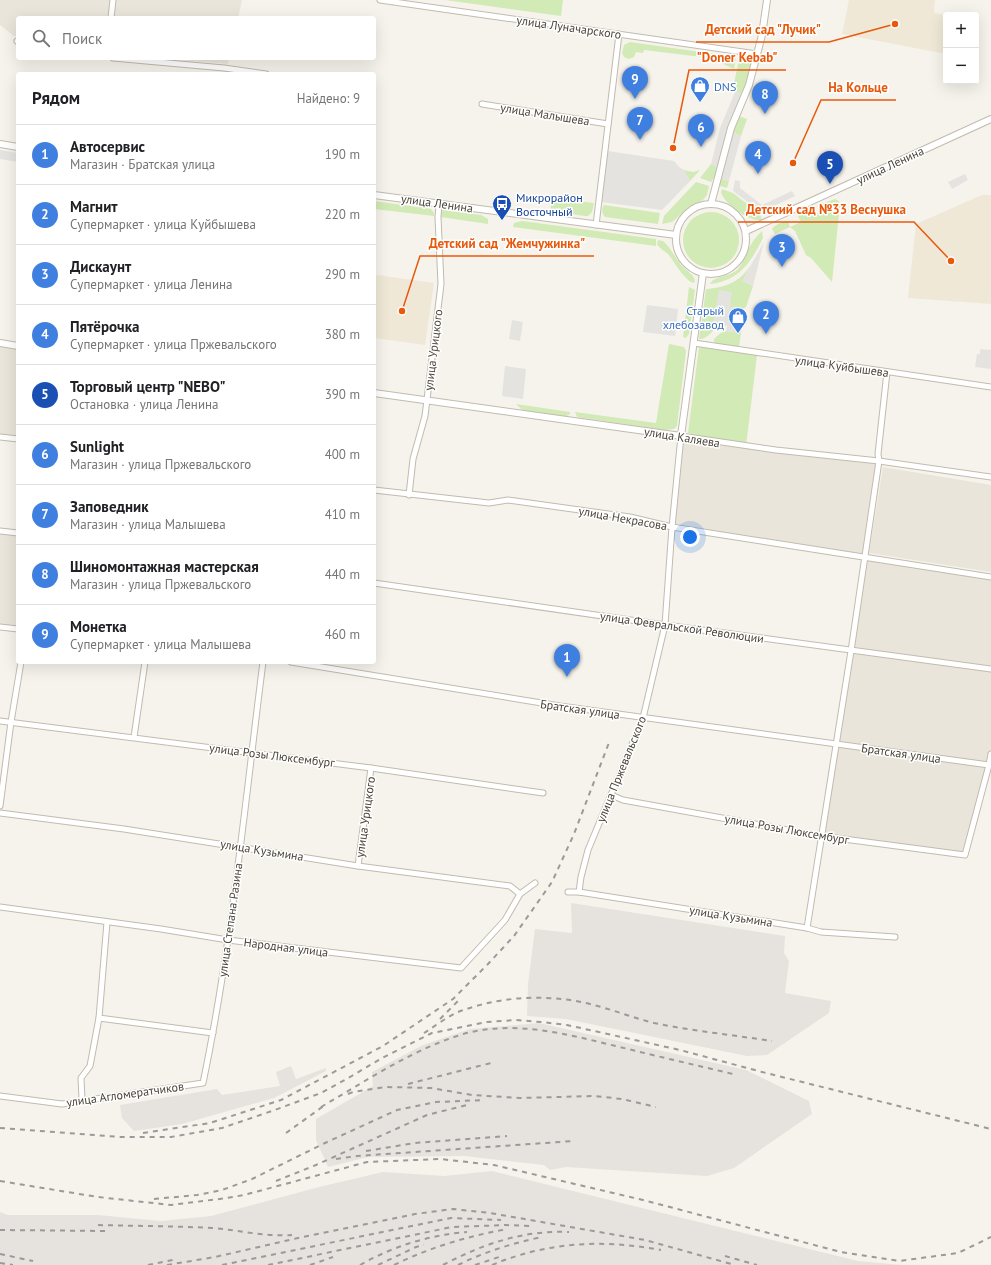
<!DOCTYPE html>
<html lang="ru">
<meta charset="utf-8">
<style>
body{margin:0;font-family:"PT Sans",sans-serif;background:#f6f6f6;color:#202124}
.controls{position:absolute;right:12px;top:12px;display:grid;overflow:hidden;border-radius:4px;box-shadow:0 4px 16px #0002}
.controls button{width:36px;height:36px;display:grid;place-items:center;padding:0;border:0;border-bottom:1px solid #e0e0e0;background:#fff;color:#202124;font:20px sans-serif}
.you{position:absolute;left:690px;top:537px;width:14px;height:14px;margin:-10px;border:3px solid #fff;border-radius:50%;background:#1a73e8;box-shadow:0 0 0 6px #1a73e833}
.badge{display:grid;place-items:center;width:26px;height:26px;border-radius:50%;background:#111827;color:#fff;font-size:13px;font-weight:700}
.pin{position:absolute;translate:-50% -33px;filter:drop-shadow(0 1px 2px #0008)}
.pin::after{content:'';position:absolute;top:21px;width:14px;height:12px;background:inherit;clip-path:polygon(0 0,100% 0,50% 100%)}
.list{margin:0;padding:0;list-style:none}
h2{display:flex;justify-content:space-between;align-items:center;height:52px;margin:0;padding:0 16px;font-size:17px}
h2 small{font-size:13px;font-weight:400;color:#757577}
.list li{display:grid;grid-template-columns:26px 1fr auto;gap:12px;align-items:center;box-sizing:border-box;height:60px;padding:0 16px;border-top:1px solid #e0e0e0}
.list b{display:block;font-size:15px;white-space:nowrap}
.list p{margin:0;font-size:13px;white-space:nowrap;color:#757577}
.list em{font-size:13px;font-style:normal;color:#757577}
.icon{flex:none;width:22px;height:22px;fill:none;stroke:currentColor;stroke-width:2;stroke-linecap:round;stroke-linejoin:round}
.map{position:relative;flex:none;width:991px;height:1265px;overflow:hidden}
.search{position:absolute;background:#fff;box-shadow:0 4px 16px #0002;left:16px;top:16px;width:360px;height:44px;display:flex;align-items:center;gap:10px;box-sizing:border-box;padding:0 14px;border-radius:4px;color:#757577;font-size:15px}
.panel{position:absolute;background:#fff;box-shadow:0 4px 16px #0002;left:16px;top:72px;width:360px;height:592px;border-radius:4px}
.map>svg:first-child{display:block}
</style>
<div class="map">
<svg width="991" height="1265" viewBox="0 0 991 1265">
<rect width="100%" height="100%" fill="#f6f3ec"/>
<g fill="#eae5da">
<path d="M0,0h112l-2,18h-92v18h-4l-14,-11z"/>
<path d="M114,0h128l-4,18h-125z"/>
<path d="M161,58h68l-1,6z"/>
<path d="M0,343l18,3v93l-18,-2z"/>
<path d="M681,436l198,25 -14,96 126,20v177l-26,101 -144,-19 44,-279 -193,-30z"/>
<path d="M883,467l108,18v87l-122,-19z"/>
<path d="M0,531l18,2v96l-18,-2z"/>
</g>
<g fill="#e6e2dd">
<path d="M571,903l214,33 -1,17 5,8 -4,32 46,8 -2,12 -62,42 -20,1 -181,-37 -39,-3 1,-32 7,-55 37,4z"/>
<path d="M539,1023l207,47 63,31 3,13 -78,54 -27,8 -141,-9 -16,3 -6,-5 -80,-9 -96,1 -40,10 -12,-27v-21l57,-33 -1,-14 51,-27 47,-16z"/>
<path d="M291,1066l5,13 30,-11v3l-52,27 -92,26 -48,7 -12,-13 -2,-13 97,-16 5,6 58,-9 -4,-14z"/>
<path d="M492,1171l366,90 44,4h-902v-53l8,3h90l63,6 50,-5 108,-29 64,-15 61,4z"/>
</g>
<g fill="#efe8d6">
<path d="M849,0h86l-1,13 14,2h-2v39l-104,-20z"/>
<path d="M982,195h9v109l-83,-6 8,-74z"/>
<path d="M377,275l57,8 -9,62 -51,-7v-58z"/>
</g>
<g fill="#d2eab5">
<path d="M445,0h118l-2,16z"/>
<path d="M630,42l106,15 -2,12 -24,-11 -66,-8 -1,3 -7,-1 -2,5 -5,2 -5,-2 -2,-4 2,-8z"/>
<path d="M741,51l16,3 -12,40 -10,-2 -1,-9z"/>
<path d="M736,115l11,4 -6,17 -5,-2 -5,-6z"/>
<path d="M711,164l9,5 -9,13 -11,-4z"/>
<path d="M684,170l9,2 7,-2 -10,11z"/>
<path d="M718,178l11,3 -2,7 -11,-3z"/>
<path d="M696,182l13,4 -2,9 -4,5 -15,8 -16,14 -10,2 2,-8z"/>
<path d="M722,189l11,4 27,21 2,6c-13,2 -38,-16 -41,-28z"/>
<path d="M552,198l42,5 -2,9 -4,4h-3l-35,-5z"/>
<path d="M835,199l4,2 1,3 -8,78 -21,-24 -5,-3 -11,-24 -5,-4 -15,7 -3,-5c4,-5 10,-7 16,-8l2,6 11,-5 -3,-6 8,-5h4l4,5 3,-1 4,-11z"/>
<path d="M374,201l57,8 3,4v3l-60,-7z"/>
<path d="M604,205l56,8 -2,11 -53,-7c-3,-3 -4,-8 -1,-12z"/>
<path d="M442,210l39,5 7,4v5l-47,-7z"/>
<circle cx="711" cy="240" r="28"/>
<path d="M522,221l134,18v7l-143,-19 1,-4z"/>
<path d="M762,231l1,7c-12,24 -24,43 -53,46 4,-8 19,-7 27,-14 8,-8 9,-18 15,-27 3,-5 6,-8 10,-12z"/>
<path d="M658,240l5,1 5,5 13,19 12,11 2,5 -1,2c-8,-1 -20,-21 -25,-28 -4,-4 -9,-6 -12,-11z"/>
<path d="M751,264l-8,17 10,5 -7,21 -2,1 -14,-1 -17,17 6,1c-6,5 -12,15 -20,14l7,-50c19,-1 36,-8 45,-25z"/>
<path d="M689,287l6,3 -6,44 -3,4 -3,-1z"/>
<path d="M726,331l15,2 -2,14 -23,-4 -2,-1v-3c4,-4 7,-7 12,-8z"/>
<path d="M669,344l15,3 2,4 -9,75 -3,3 -9,1 -88,-13 -2,-5 81,11z"/>
<path d="M699,347l58,8 -11,91 -58,-13z"/>
<path d="M516,404l54,8v2l-5,3 -35,-5 -9,-3z"/>
</g>
<g fill="#e5e3e0">
<path d="M735,92l10,2 -14,34 5,6 5,2 -12,45 -11,-3 2,-9 -9,-5 9,-36z"/>
<path d="M0,150l18,3v9l-18,-3z"/>
<path d="M608,151l66,10 5,6 5,3 6,11 -28,29 -61,-8z"/>
<path d="M965,174l3,6 -16,9 -4,-7z"/>
<path d="M735,180l5,1v7l22,17 30,-14 3,5 -34,16 -28,-21z"/>
<path d="M764,242l-11,44 -11,-5z"/>
<path d="M719,290l13,2 -2,15 14,1 -3,25 -15,-2 1,-5 -14,-2z"/>
<path d="M647,305l31,4 -3,27 -32,-4z"/>
<path d="M512,320l11,2 -3,19 -11,-2z"/>
<path d="M980,349l11,1v19l-16,-2 2,-13h3z"/>
<path d="M505,366l21,3 -3,30 -21,-3z"/>
</g>
<g fill="none" stroke-linecap="round" stroke-linejoin="round">
<g stroke="#c2bbae" stroke-width="7">
<g id="minor">
<path d="M380,0l377,54"/>
<path d="M111,18l2,-18"/>
<path d="M17,41l1,1"/>
<path d="M113,58l111,10 42,6"/>
<path d="M482,104l126,20"/>
<path d="M596,225l23,-191"/>
<path d="M694,343l297,44"/>
<path d="M0,437l18,2"/>
<path d="M374,490l115,13 19,-3 122,17 42,10 319,50"/>
<path d="M409,495l4,-36 12,-43 16,-132 -3,-67 1,-14"/>
<path d="M0,531l18,2"/>
<path d="M374,583l291,42 326,44"/>
<path d="M0,627l18,2"/>
<path d="M291,662l269,44 429,59"/>
<path d="M0,721l371,47 172,25"/>
<path d="M134,737l11,-75"/>
<path d="M611,795l12,5 198,36 144,19 24,-90 2,-11"/>
<path d="M0,806l11,-84 10,-60"/>
<path d="M0,813l124,16 234,37 152,20 10,8"/>
<path d="M358,866l13,-98"/>
<path d="M568,892h11l228,36 14,4 74,5"/>
<path d="M579,892l2,-15 7,-27 55,-132 22,-93 7,-98 9,-91 95,14 103,11 112,16"/>
<path d="M0,907l161,22 67,11 233,28 44,-48 15,-26 15,-11"/>
<path d="M807,928l44,-277 28,-190 -1,-7 9,-82"/>
<path d="M99,1018l114,15"/>
<path d="M0,1096l62,8 141,-21c29,-139 42,-281 60,-421"/>
<path d="M82,1100l-1,-22 9,-12 9,-48 8,-96"/>
</g>
</g>
<g stroke="#c2bbae" stroke-width="8">
<g id="tertiary">
<path d="M0,144l18,3"/>
<path d="M374,195l302,40"/>
<circle cx="711" cy="239" r="35"/>
<path d="M711,204l20,-76 18,-43 13,-50 5,-35"/>
<path d="M746,231l245,-112"/>
<path d="M0,343l18,3"/>
<path d="M374,393l307,43 22,-163"/>
</g>
</g>
<use href="#minor" stroke="#fff" stroke-width="5"/>
<use href="#tertiary" stroke="#fff" stroke-width="6"/>
<g stroke="#9a9a9a" stroke-width="2" stroke-dasharray="5 5" stroke-linecap="butt">
<path d="M440,1019l21,-21"/>
<path d="M424,1033c11,-7 23,-16 34,-21 40,-15 82,-18 123,-10 25,5 49,15 73,21 39,8 79,12 118,18"/>
<path d="M408,1084l87,-22"/>
<path d="M348,1094l5,-2 33,-5 45,1 41,7 48,3 74,-2 28,3 34,8"/>
<path d="M321,1107c45,-26 89,-56 139,-72 56,-17 113,1 168,14 36,9 72,17 109,26"/>
<path d="M0,1128l121,9h50l51,-9 50,-17 49,-18 29,-16 32,-19 50,-25 55,-11 29,-2 25,2 26,3 113,25 82,22 229,57"/>
<path d="M143,1133l67,-10 71,-23 102,-54 70,-47 35,-35 26,-28 38,-54 22,-48 36,-94"/>
<path d="M286,1133l39,-28"/>
<path d="M366,1151l49,-8 92,-7"/>
<path d="M336,1159l21,-3 217,-15"/>
<path d="M0,1181l98,16 73,8 56,-7 17,-3 123,-33 73,-3 54,6 149,35 198,52 58,9 59,-8 33,-16"/>
<path d="M276,1181l40,-16 111,-50 40,-10"/>
<path d="M154,1199l43,-4 25,-5 30,-11 73,-36 72,-33 39,-8 48,-2"/>
<path d="M98,1225c38,1 76,1 114,3 27,2 52,9 80,7"/>
<path d="M0,1230l108,1"/>
<path d="M0,1254l33,7"/>
<path d="M725,1256l32,9"/>
<path d="M0,1263l13,2"/>
<path d="M148,1265l25,-5"/>
<path d="M167,1265l48,-8 83,-19 117,-24 38,-5 37,4 155,27 90,25"/>
<path d="M222,1265l229,-47 50,2"/>
<path d="M268,1265l184,-38 54,-2 24,1"/>
<path d="M310,1265l23,-8"/>
<path d="M360,1265c34,-19 69,-30 107,-33"/>
<path d="M378,1265l38,-18 8,-2"/>
<path d="M394,1265c37,-18 74,-29 114,-36"/>
<path d="M443,1265c40,-21 80,-35 126,-33"/>
<path d="M458,1265c26,-13 55,-22 84,-28"/>
<path d="M475,1265l24,-8"/>
<path d="M492,1265c55,-23 110,-26 169,-15"/>
</g>
</g>
<defs>
<g id="shop-pin" transform="scale(1)"><path d="M0 17L-7.5 6A9.5 9.5 0 1 1 7.5 6Z" fill="#3f7fe0" stroke="#fff"/><path d="M-5-2.5h2.3a2.7 3.5 0 0 1 5.4 0H5L5.5 6h-11ZM-1.5-2.5h3a1.5 2.3 0 0 0-3 0Z" fill="#fff"/></g>
<g id="bus-pin" transform="scale(1)"><path d="M0 17L-7.5 6A9.5 9.5 0 1 1 7.5 6Z" fill="#1a4fb4" stroke="#fff"/><path d="M-5-6H5V4H4V6H2V4H-2V6H-4V4H-5ZM-3.5-4V0h7V-4ZM-3.5 1.2v1.5H-2V1.2ZM2 1.2v1.5H3.5V1.2Z" fill="#fff"/></g>
</defs>
<g fill-rule="evenodd">
<use href="#shop-pin" x="700" y="86"/>
<use href="#bus-pin" x="502" y="204"/>
<use href="#shop-pin" x="738" y="317"/>
</g>
<g text-anchor="middle" dominant-baseline="central" stroke-width="3" stroke-linejoin="round" paint-order="stroke">
<g font-size="12" fill="#4b4439" stroke="#fff">
<text transform="translate(569 27) rotate(8)">улица Луначарского</text>
<text transform="translate(545 114) rotate(9)">улица Малышева</text>
<text transform="translate(890 165) rotate(-25)">улица Ленина</text>
<text transform="translate(437 203) rotate(8)">улица Ленина</text>
<text transform="translate(433 350) rotate(-83)">улица Урицкого</text>
<text transform="translate(842 366) rotate(8)">улица Куйбышева</text>
<text transform="translate(682 437) rotate(9)">улица Каляева</text>
<text transform="translate(623 518) rotate(10)">улица Некрасова</text>
<text transform="translate(682 627) rotate(8)">улица Февральской Революции</text>
<text transform="translate(580 709) rotate(8)">Братская улица</text>
<text transform="translate(901 753) rotate(8)">Братская улица</text>
<text transform="translate(272 755) rotate(7)">улица Розы Люксембург</text>
<text transform="translate(621 769) rotate(-68)">улица Пржевальского</text>
<text transform="translate(365 817) rotate(-82)">улица Урицкого</text>
<text transform="translate(787 829) rotate(10)">улица Розы Люксембург</text>
<text transform="translate(262 850) rotate(9)">улица Кузьмина</text>
<text transform="translate(731 916) rotate(9)">улица Кузьмина</text>
<text transform="translate(230 920) rotate(-82)">улица Степана Разина</text>
<text transform="translate(286 947) rotate(7)">Народная улица</text>
<text transform="translate(125 1094) rotate(-8)">улица Агломератчиков</text>
</g>
<g font-size="12" fill="#366cbe" stroke="#fff" text-anchor="start">
<text x="714" y="86">DNS</text>
<text x="724" y="310" text-anchor="end">Старый<tspan x="724" dy="14">хлебозавод</tspan></text>
</g>
<g font-size="12" fill="#164399" stroke="#fff" text-anchor="start">
<text x="516" y="197">Микрорайон<tspan x="516" dy="14">Восточный</tspan></text>
</g>
</g>
<path fill="none" stroke="#e8590c" stroke-width="1.5" d="M895 24L829 42H696M673 148L689 70H786M793 163L821 100H896M951 261L914 222H738M402 311L420 256H594"/>
<g fill="#e8590c" stroke="#fff" stroke-width="1.5">
<circle cx="895" cy="24" r="4"/>
<circle cx="673" cy="148" r="4"/>
<circle cx="793" cy="163" r="4"/>
<circle cx="951" cy="261" r="4"/>
<circle cx="402" cy="311" r="4"/>
</g>
<g font-size="13" text-anchor="middle" font-weight="bold" fill="#e8590c" stroke="#fff" stroke-width="3" stroke-linejoin="round" paint-order="stroke">
<text x="763" y="34">Детский сад "Лучик"</text>
<text x="737" y="62">"Doner Kebab"</text>
<text x="858" y="92">На Кольце</text>
<text x="826" y="214">Детский сад №33 Веснушка</text>
<text x="507" y="248">Детский сад "Жемчужинка"</text>
</g>
</svg>
<div class="controls">
<button>+</button>
<button>−</button>
</div>
<div class="you"></div>
<div class="pin badge" style="left:567px;top:677px;background:#3f7fe0">1</div>
<div class="pin badge" style="left:766px;top:334px;background:#3f7fe0">2</div>
<div class="pin badge" style="left:782px;top:267px;background:#3f7fe0">3</div>
<div class="pin badge" style="left:758px;top:174px;background:#3f7fe0">4</div>
<div class="pin badge" style="left:830px;top:184px;background:#1a4fb4">5</div>
<div class="pin badge" style="left:701px;top:147px;background:#3f7fe0">6</div>
<div class="pin badge" style="left:640px;top:140px;background:#3f7fe0">7</div>
<div class="pin badge" style="left:765px;top:114px;background:#3f7fe0">8</div>
<div class="pin badge" style="left:635px;top:99px;background:#3f7fe0">9</div>
<div class="search"><svg class="icon" aria-label="search" viewBox="0 0 24 24"><circle cx="10" cy="10" r="6"/><path d="M15 15l6 6"/></svg>Поиск</div>
<section class="panel">
<h2>Рядом<small>Найдено: 9</small></h2>
<ul class="list">
<li><span class="badge" style="background:#3f7fe0">1</span><div><b>Автосервис</b><p>Магазин · Братская улица</p></div><em>190 m</em></li>
<li><span class="badge" style="background:#3f7fe0">2</span><div><b>Магнит</b><p>Супермаркет · улица Куйбышева</p></div><em>220 m</em></li>
<li><span class="badge" style="background:#3f7fe0">3</span><div><b>Дискаунт</b><p>Супермаркет · улица Ленина</p></div><em>290 m</em></li>
<li><span class="badge" style="background:#3f7fe0">4</span><div><b>Пятёрочка</b><p>Супермаркет · улица Пржевальского</p></div><em>380 m</em></li>
<li><span class="badge" style="background:#1a4fb4">5</span><div><b>Торговый центр &quot;NEBO&quot;</b><p>Остановка · улица Ленина</p></div><em>390 m</em></li>
<li><span class="badge" style="background:#3f7fe0">6</span><div><b>Sunlight</b><p>Магазин · улица Пржевальского</p></div><em>400 m</em></li>
<li><span class="badge" style="background:#3f7fe0">7</span><div><b>Заповедник</b><p>Магазин · улица Малышева</p></div><em>410 m</em></li>
<li><span class="badge" style="background:#3f7fe0">8</span><div><b>Шиномонтажная мастерская</b><p>Магазин · улица Пржевальского</p></div><em>440 m</em></li>
<li><span class="badge" style="background:#3f7fe0">9</span><div><b>Монетка</b><p>Супермаркет · улица Малышева</p></div><em>460 m</em></li>
</ul>
</section>
</div>
